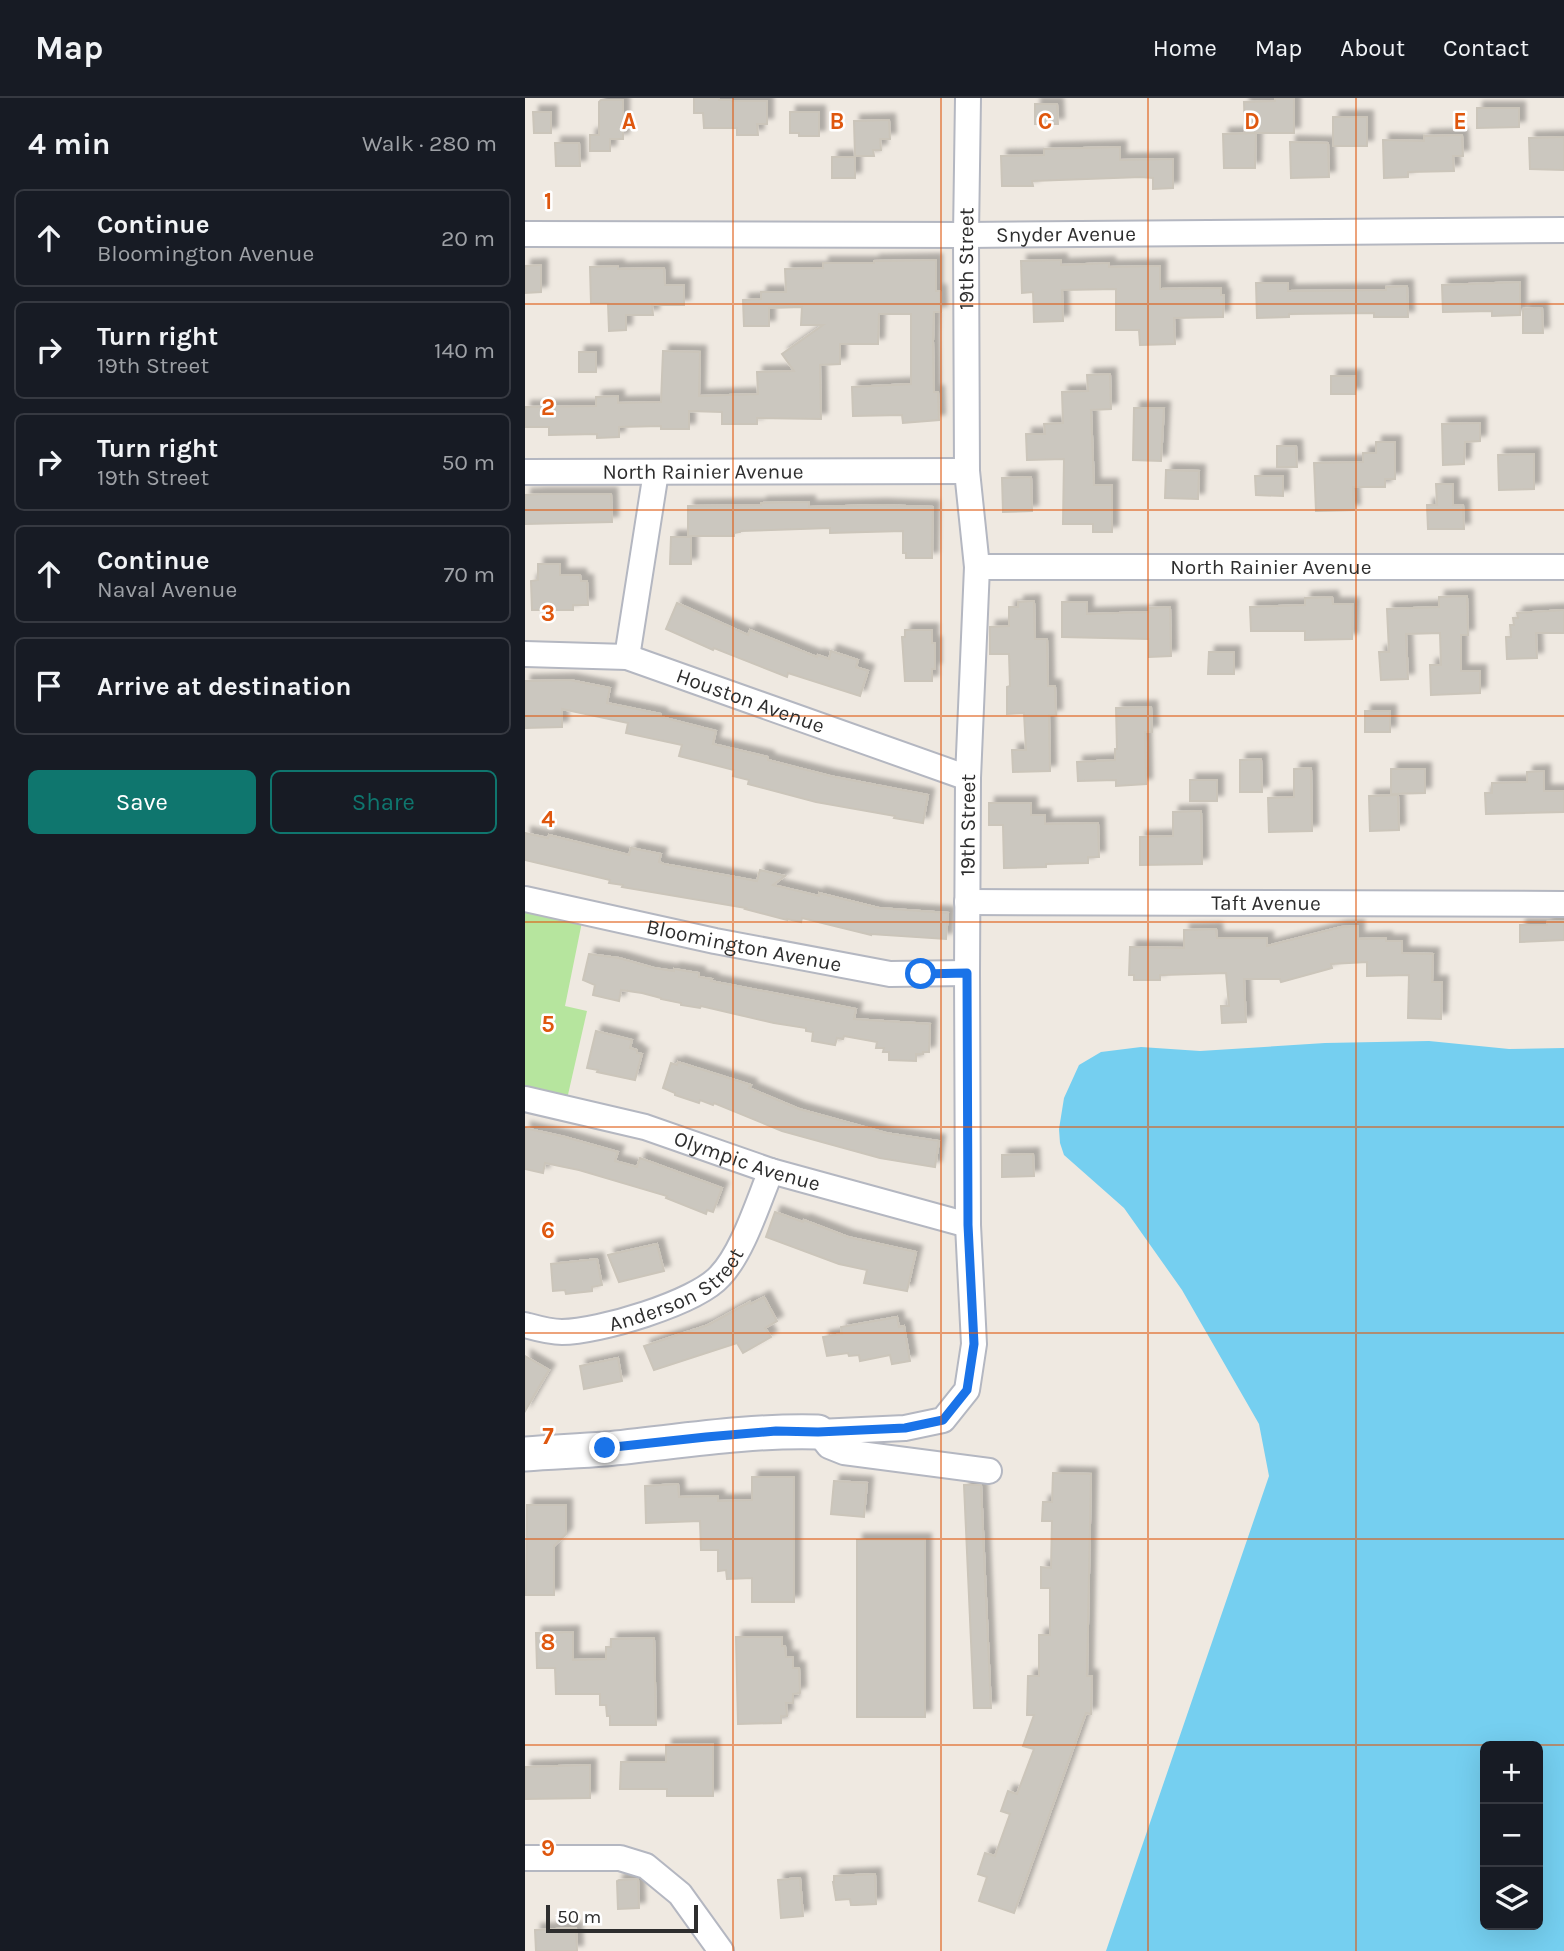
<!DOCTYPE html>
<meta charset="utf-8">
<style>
body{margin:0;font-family:Karla,sans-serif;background:#242831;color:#f1f3f6}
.controls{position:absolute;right:21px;bottom:21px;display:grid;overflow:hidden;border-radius:10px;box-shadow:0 7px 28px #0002}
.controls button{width:63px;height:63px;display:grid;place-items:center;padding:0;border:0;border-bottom:2px solid #363941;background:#171b24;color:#f1f3f6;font:35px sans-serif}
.scale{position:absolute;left:21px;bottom:18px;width:152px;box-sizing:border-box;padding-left:7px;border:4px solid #2e2e2e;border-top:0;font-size:19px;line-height:24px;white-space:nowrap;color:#2e2e2e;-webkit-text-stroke:5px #fff;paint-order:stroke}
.stop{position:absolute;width:21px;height:21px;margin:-16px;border:5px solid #1a73e8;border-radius:50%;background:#fff}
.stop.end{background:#1a73e8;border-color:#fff;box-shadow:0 2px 7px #0008}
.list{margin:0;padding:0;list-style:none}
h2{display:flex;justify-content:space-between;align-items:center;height:91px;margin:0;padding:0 28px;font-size:30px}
h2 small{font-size:23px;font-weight:400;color:#9ea1a6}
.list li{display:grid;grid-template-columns:46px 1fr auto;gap:21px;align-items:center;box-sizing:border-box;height:98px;margin:0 14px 14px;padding:0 14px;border:2px solid #363941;border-radius:10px}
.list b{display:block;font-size:26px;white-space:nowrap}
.list p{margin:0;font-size:23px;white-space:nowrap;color:#9ea1a6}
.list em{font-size:23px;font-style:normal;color:#9ea1a6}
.actions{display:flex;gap:14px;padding:21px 28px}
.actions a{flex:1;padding:16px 0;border:2px solid #0f766e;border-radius:10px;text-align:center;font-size:24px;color:#0f766e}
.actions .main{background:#0f766e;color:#fff}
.icon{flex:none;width:38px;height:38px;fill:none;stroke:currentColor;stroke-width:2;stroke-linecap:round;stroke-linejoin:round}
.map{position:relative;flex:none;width:1039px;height:1853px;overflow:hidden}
header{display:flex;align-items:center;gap:42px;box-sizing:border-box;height:98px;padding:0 35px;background:#171b24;border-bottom:2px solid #363941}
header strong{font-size:33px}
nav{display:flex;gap:38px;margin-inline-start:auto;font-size:24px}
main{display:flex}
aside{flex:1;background:#171b24}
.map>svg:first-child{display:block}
</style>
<header>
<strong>Map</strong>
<nav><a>Home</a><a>Map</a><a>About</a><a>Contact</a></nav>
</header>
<main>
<aside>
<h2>4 min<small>Walk · 280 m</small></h2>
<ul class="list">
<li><svg class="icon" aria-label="ahead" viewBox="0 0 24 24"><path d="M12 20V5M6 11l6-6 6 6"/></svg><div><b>Continue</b><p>Bloomington Avenue</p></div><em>20 m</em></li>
<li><svg class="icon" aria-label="right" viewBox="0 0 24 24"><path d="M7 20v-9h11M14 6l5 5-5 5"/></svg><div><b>Turn right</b><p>19th Street</p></div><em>140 m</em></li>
<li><svg class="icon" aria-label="right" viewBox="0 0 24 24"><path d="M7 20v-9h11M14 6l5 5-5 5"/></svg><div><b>Turn right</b><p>19th Street</p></div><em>50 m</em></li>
<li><svg class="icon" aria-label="ahead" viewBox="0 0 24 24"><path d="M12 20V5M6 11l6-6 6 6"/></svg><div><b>Continue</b><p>Naval Avenue</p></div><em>70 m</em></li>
<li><svg class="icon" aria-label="arrive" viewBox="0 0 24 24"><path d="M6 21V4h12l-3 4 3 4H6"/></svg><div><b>Arrive at destination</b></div></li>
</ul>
<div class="actions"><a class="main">Save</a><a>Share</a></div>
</aside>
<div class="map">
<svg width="1039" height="1853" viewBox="0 0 1039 1853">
<defs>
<filter id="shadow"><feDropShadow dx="6" dy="-6" stdDeviation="2" flood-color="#0004"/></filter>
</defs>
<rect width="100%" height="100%" fill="#efe9e1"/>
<path fill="#b6e59e" d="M0,801l59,13 -19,94 22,5 -22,97 -40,-9z"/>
<path fill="#75cff0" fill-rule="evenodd" d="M904,943l80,8 55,-1v903h-458l163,-475 -10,-52 -77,-134 -58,-82 -60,-53 -4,-12 -1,-14 5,-31 15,-33 22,-13 40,-5 59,4 125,-8zM960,1648h53v179h-53z"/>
<g fill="#cbc7bf" stroke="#cbc5ba" stroke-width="2" filter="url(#shadow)">
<path d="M169,0h25v2h13v1h35v23h-10l1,11h-21v-7h-33l-1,-15h-9z"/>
<path d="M750,0h19v35h-49l-1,-31 31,-1z"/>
<path d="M76,2h22v39h-13v12h-20v-16h9v-33z"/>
<path d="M510,6h22l1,20h-23z"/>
<path d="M952,10h42v19l-42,1z"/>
<path d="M8,14h18v21h-17z"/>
<path d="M265,14h29v24h-20v-3h-9z"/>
<rect x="808" y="19" width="34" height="29"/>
<path d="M364,22l1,19h-10l1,11h-8l1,6h-19l-1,-35z"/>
<path d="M731,35l-1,35h-31l-1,-34z"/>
<path d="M937,37l1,21h-10l1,15 -46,1v5l-24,1 -1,-38 41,1v-5z"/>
<path d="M1039,39v33l-34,-1 -1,-31z"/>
<path d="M765,44l38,1 1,34 -38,1z"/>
<path d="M30,45h24l1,23h-24z"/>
<path d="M595,49v13l53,-1v29l-20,1v-11l-12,-1 -109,4 1,5h-31l-1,-30 43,-1v-6z"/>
<rect x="307" y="59" width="23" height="21"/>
<path d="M411,162v31h4l1,21h-7l-1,29 1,51h4l1,28 -36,3 -1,-8 -49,1 -1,-29 59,-3v-70h-32l-1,30h-38v20l-20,1 1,54 -64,-1v6h-35v-12l-33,-1v18h-28v-3l-42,1v10l-22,1v-4l-48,1v-8h-24v-20l71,-1v-9l22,-1v7l43,-1 2,-51 37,1 -1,44 59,-2 -1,-22 37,-1 -12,-17 41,-29h-22l1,-18 -33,1v18h-25l-1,-26 18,-1v-7h25l-1,-23 38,-1v-5h51v-2z"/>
<path d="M536,162v5l48,-2v4l51,-1v23l61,-1v7h3l-1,22 -49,1 1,26 -35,1 -1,-15h-23v-41l-54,1 1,31 -29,1 -1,-30 -11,1 -1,-32z"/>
<path d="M16,167v27l-16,1v-27z"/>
<path d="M93,168v3l46,-1 1,17h19v20h-32l1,10h-27v15l-17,1 -1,-28h-17l-1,-36z"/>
<path d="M995,184v33l-28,1v-5l-49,1 -1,-27z"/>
<path d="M731,185h32v8l98,-1v-3l21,-1 1,31h-34v-4l-85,1v3l-32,1z"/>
<path d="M1017,210l1,25h-20v-24z"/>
<rect x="54" y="254" width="17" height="20"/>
<path d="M585,276l1,35 -20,1 3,75h18v47h-19v-8h-30l1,-65 -37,1 -1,-26h19l-1,-10 19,-1 -1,-31 26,-1 -1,-16z"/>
<rect x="806" y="278" width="24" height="18"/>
<path d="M609,310h30l-3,53 -28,-1z"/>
<path d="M955,325v18l-15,1 -1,22 -21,1 -1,-41z"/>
<path d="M851,344h19v37h-10v8h-32l1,23 -38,1 -2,-48 49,-1v-9h13z"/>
<path d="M752,348h19l1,21h-20z"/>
<path d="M1009,356v35l-35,1 -1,-35z"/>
<path d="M641,372l33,1 -1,28 -33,-1z"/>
<path d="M730,378h28v20l-27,-1z"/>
<path d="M506,379l1,34 -29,1 -1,-34z"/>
<path d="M911,386h17v21h10l1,24h-36l-1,-24h10z"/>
<path d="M16,396h70l1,28 -87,2v-29z"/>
<path d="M284,404v5l71,-2 53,2 -1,51h-26v-5h-3v-22l-73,2v-5l-90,3v1l-6,1v3h-46v-30l73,-1v-2z"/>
<path d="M146,439h20v27h-21z"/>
<path d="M13,466h22v11h20l1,6h6l1,24h-15v5h-41l-1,-29 7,-1z"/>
<path d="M942,498l1,39h-7v36h19v22l-49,2 -1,-30h11l-1,-32 -34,1 2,45 -27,1 -2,-28h10l-2,-43 52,-2v-10z"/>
<path d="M807,499l1,7h20l-1,35 -47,1v-9h-54l-1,-24 55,-2v-7z"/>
<path d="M509,503l1,38h12l1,47h7l1,29h-7l1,56 -37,1 -1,-22h14l-2,-37 -17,1v-27l3,-1 -1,-32h-19v-27l19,-1v-19h9v-5z"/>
<path d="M537,504h25v12l62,-2v-4l21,-1 1,49 -22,1v-18l-87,-2z"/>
<path d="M152,505l71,32 2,-5 67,27 1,-2 11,4 2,-8 27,9 -2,7 12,4 -8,25 -72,-23 -1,4 -73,-29 -1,2 -47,-21z"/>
<path d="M1039,512v23h-28l1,25 -30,1 -1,-22h5l-1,-12h4l-1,-7h5l-1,-5z"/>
<path d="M380,532h27v13h3v26h-3v12h-27l-3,-44h3z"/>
<path d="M684,554h25v22h-26z"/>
<path d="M45,582l40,8 -3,15 54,11v3l55,14 -3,13 55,13v3l62,16 98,19 -5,28 -29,-5 1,-2 -79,-14 -68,-18 1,-4 -16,-4 1,-6 -55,-14 3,-11 -56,-12 2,-10 -66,-14v18l-37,1v-47z"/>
<path d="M626,609l1,25h-7l1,52 -30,2v-6l-38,1 -1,-19 38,-2v-11h2l-1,-41z"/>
<rect x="840" y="613" width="25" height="21"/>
<path d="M736,661l1,33h-22v-32z"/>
<path d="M786,670l1,63 -43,1 -1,-34 26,-1v-28z"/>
<path d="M866,671h34v24l-34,1z"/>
<path d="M1019,673v20h20v21l-78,2 -1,-21h7v-10l35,-1v-10z"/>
<rect x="665" y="682" width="27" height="21"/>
<path d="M873,697l1,35 -29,1 -1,-35z"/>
<path d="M464,705h42v12h14v9l53,-1 1,34h-11v6l-42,1v3l-42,1 -1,-43h-14z"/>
<path d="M676,713l1,53 -62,1v-28l33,-1v-24z"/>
<path d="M0,735l23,5 1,-3 80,20 2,-7 30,6 -2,8 5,2 93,17 3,-11 25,6 -12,9 46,11v-3l60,15 69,5 -2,26 -75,-5v1l-69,-17 -1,4 -14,-3v1l-42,-11 1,-1 -124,-21 1,-2 -14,-2 1,-3 -85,-20z"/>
<path d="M1039,823v19l-44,2v-17h27v-3z"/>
<path d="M833,828v13l28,-1v3h16v12l31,1 -1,28h10l-1,37 -33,-1 1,-43 -42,1v-14l-36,2 1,4 -51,14 -1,-3h-36l2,43 -24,1 -1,-17h8l-3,-33 -63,2h-3v5h-26v-5h-5l1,-28 54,1v-18l32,-1 1,9h50v8l74,-19z"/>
<path d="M64,856l30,4 35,10 20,3v-2l25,4v4l13,2 -1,2 145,28 -2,10 76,5 -1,28h-6v2h-7v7l-27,-1v-8h-6l1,-4h-8l1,-6 -33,-6 -1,3 -6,-1 -2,7 -23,-4 1,-9 -7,-1v-3l-32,-5 -73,-17 -1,2 -19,-3v-2l-20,-4v-1l-19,-5 -21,-3 -2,11 -26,-6 2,-10 -12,-5z"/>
<path d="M71,933l36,9 -2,8 7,2v3l5,1 -7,26 -38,-8 1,-2 -11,-2z"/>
<path d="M153,964l73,23 -2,3 50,21 87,24 53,8 -4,26 -55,-9 -98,-27 -68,-28 -1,2 -13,-5 -1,3 -24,-8v-2l-12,-5 8,-25 6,2z"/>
<path d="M0,1030l40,9 53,15 -3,9 22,6 3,-9 82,30 -9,24 -6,-2 -1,4 -40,-16 1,-2 -88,-26 -34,-7 -2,10 -18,-4z"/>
<path d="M508,1056l1,22 -32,1v-22z"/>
<path d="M250,1114l28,10 1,-2 44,17 68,15 -9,39 -43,-8 3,-13 -28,-6 -73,-27z"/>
<path d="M132,1146l7,27 -45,11 -11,-27z"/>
<path d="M72,1161l5,26 -10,2v4l-26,3 -1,-4 -12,1 -2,-27z"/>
<path d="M239,1199l13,24 -12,7 6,9 -28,16 -6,-10 -83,27 -10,-24 64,-21 42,-23 1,2z"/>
<path d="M372,1219l2,10 5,-1 6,35 -18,3 -2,-9 -30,6 -1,-6 -10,1 -1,-3 -21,3 -4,-19 19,-3 -1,-7z"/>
<path d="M0,1258l24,14 -24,41z"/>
<path d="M93,1260l4,23 -38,8 -4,-23z"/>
<path d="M528,1375l38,1 -4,202h5l-1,38 -5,-1 -72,200 -35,-12 8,-24 -9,-3 7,-21 10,3 15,-42 -9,-3 7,-20 9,3 17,-45 -11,-3 11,-31h-7l1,-39h11v-41h11v-47h-9v-21l10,1 1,-47h-10l1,-19h9z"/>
<path d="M227,1379h42v125h-42v-24l-25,1 -1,-9 -8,1v-21h-17l-1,-29 -54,2 -1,-37 33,-2 1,13 39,-1v5l34,-1z"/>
<path d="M309,1383l33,2 -3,34 -33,-3z"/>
<path d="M439,1387h17l10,223h-17z"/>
<path d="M2,1407h39v29l-12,12v49h-28z"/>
<rect x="332" y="1442" width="68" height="177"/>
<path d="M48,1534v28l33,-1v-12h5v-8l43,-1 2,87h-46v-9h-3l-1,-11h-6v-11h-44l-1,-26h-18l-1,-35z"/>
<path d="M211,1539h46v9h3l1,11h7v11h6l1,25 -7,1v9h-7l1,13h-6v7l-43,1z"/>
<path d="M188,1646v52h-46v-7h-47l1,-27h45v-17z"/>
<path d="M65,1667v33l-65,1v-32z"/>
<path d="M350,1776l1,30 -20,1h-5l-1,-6 -14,1 -3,-18h1v-6z"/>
<path d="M275,1780l3,38 -22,2 -3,-38z"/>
<path d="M113,1781l1,29 -21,1 -1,-28 2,-1z"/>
<path d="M51,1830l1,23h-41l-1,-21z"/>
</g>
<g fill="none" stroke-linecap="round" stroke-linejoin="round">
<g stroke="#b4b7c1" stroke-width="28">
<g id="street">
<path id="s1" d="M0,136l441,1 598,-5"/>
<path id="s2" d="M0,374l442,-1"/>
<path id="s3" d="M452,469h587"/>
<path id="s4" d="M0,556l102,3 341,121"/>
<path d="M102,559l29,-185"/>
<path id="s5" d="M0,801l190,42 175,33 77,-1"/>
<path id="s6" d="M442,804l597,2"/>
<path id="s7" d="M0,1001l120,28 126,44 197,54"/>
<path id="s8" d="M0,1227c11,3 24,7 37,7 36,0 134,-29 158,-56 23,-24 38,-74 51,-105"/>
<path id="s9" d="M293,1334l87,-4 38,-8 24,-30 7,-46 -6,-119 -1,-252 1,-195 9,-211 -10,-96 -1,-236 2,-137"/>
<path d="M293,1334l11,14 15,6 145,19"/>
<path d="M0,1760h95l26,8 34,28 41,57"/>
</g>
</g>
<g stroke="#b4b7c1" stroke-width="37">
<path id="secondary" d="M0,1356c27,-2 53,-3 80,-5 72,-7 140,-19 213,-17"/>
</g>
<use href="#street" stroke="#fff" stroke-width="24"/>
<use href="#secondary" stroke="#fff" stroke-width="33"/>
</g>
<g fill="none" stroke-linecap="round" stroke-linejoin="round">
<path stroke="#1a73e8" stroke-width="9" d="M80,1350l101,-11 70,-6 42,1 87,-4 38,-8 24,-30 7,-46 -6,-119 -1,-252 -46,1"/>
</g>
<path fill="none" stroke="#df570e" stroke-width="2" stroke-opacity="0.55" d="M208,0v1853M416,0v1853M623,0v1853M831,0v1853M0,206h1039M0,412h1039M0,618h1039M0,824h1039M0,1029h1039M0,1235h1039M0,1441h1039M0,1647h1039"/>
<g text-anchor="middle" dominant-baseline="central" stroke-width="5" stroke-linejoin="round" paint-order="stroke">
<g font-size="21" fill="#2e2e2e" stroke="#fff">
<text stroke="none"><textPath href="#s1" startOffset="541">Snyder Avenue</textPath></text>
<text stroke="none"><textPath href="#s9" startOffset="1297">19th Street</textPath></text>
<text stroke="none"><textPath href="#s2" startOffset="178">North Rainier Avenue</textPath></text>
<text stroke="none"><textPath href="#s3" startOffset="294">North Rainier Avenue</textPath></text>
<text stroke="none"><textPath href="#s4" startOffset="233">Houston Avenue</textPath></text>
<text stroke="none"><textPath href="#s9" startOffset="730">19th Street</textPath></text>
<text stroke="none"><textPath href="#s6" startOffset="299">Taft Avenue</textPath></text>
<text stroke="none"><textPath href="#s5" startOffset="224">Bloomington Avenue</textPath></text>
<text stroke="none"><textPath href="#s7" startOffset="231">Olympic Avenue</textPath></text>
<text stroke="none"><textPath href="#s8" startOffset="163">Anderson Street</textPath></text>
</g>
</g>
<g font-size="23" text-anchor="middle" font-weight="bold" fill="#df570e" stroke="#fff" stroke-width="5" stroke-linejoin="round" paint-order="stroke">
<text x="104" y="31">A</text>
<text x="312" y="31">B</text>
<text x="520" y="31">C</text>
<text x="727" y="31">D</text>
<text x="935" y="31">E</text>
<text x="23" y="111">1</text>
<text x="23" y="317">2</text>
<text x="23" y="523">3</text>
<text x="23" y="729">4</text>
<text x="23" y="934">5</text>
<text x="23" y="1140">6</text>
<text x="23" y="1346">7</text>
<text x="23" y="1552">8</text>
<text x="23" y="1758">9</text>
</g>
</svg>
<div class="controls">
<button>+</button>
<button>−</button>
<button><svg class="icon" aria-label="layers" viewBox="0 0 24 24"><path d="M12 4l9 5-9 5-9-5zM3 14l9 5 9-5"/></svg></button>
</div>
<div class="scale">50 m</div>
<div class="stop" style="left:396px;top:876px"></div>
<div class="stop end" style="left:80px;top:1350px"></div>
</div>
</main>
